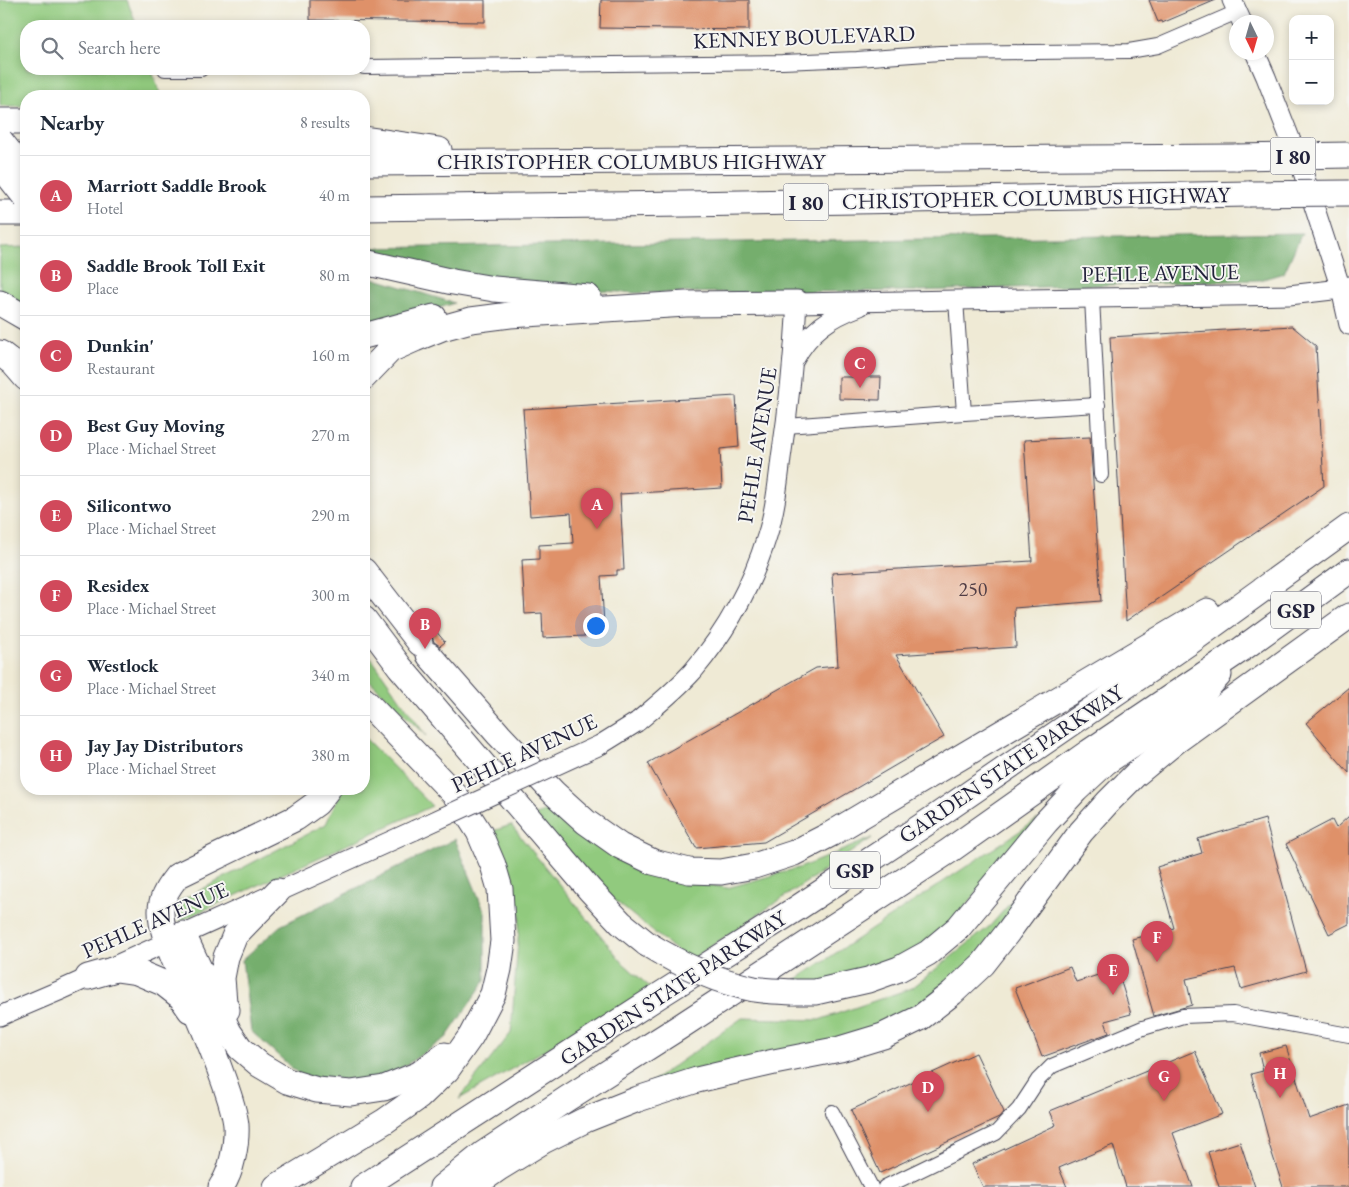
<!DOCTYPE html>
<meta charset="utf-8">
<style>
body{margin:0;font-family:"EB Garamond",serif;background:#f2f2f3;color:#1f2937}
.controls{position:absolute;right:15px;top:15px;display:grid;overflow:hidden;border-radius:10px;box-shadow:0 2px 8px #0003}
.controls button{width:45px;height:45px;display:grid;place-items:center;padding:0;border:0;border-bottom:1px solid #e0e1e3;background:#fff;color:#1f2937;font:25px sans-serif}
.compass{position:absolute;left:1229px;top:15px;width:45px;height:45px;border-radius:50%;background:#fff;box-shadow:0 2px 8px #0003;rotate:175deg}
.you{position:absolute;left:595px;top:625px;width:18px;height:18px;margin:-12px;border:4px solid #fff;border-radius:50%;background:#1a73e8;box-shadow:0 0 0 8px #1a73e833}
.badge{display:grid;place-items:center;width:32px;height:32px;border-radius:50%;background:#d1495b;color:#fff;font-size:16px;font-weight:700}
.pin{position:absolute;translate:-50% -41px;filter:drop-shadow(0 1px 2px #0008)}
.pin::after{content:'';position:absolute;top:26px;width:18px;height:15px;background:inherit;clip-path:polygon(0 0,100% 0,50% 100%)}
.list{margin:0;padding:0;list-style:none}
h2{display:flex;justify-content:space-between;align-items:center;height:65px;margin:0;padding:0 20px;font-size:21px}
h2 small{font-size:16px;font-weight:400;color:#747a83}
.list li{display:grid;grid-template-columns:32px 1fr auto;gap:15px;align-items:center;box-sizing:border-box;height:80px;padding:0 20px;border-top:1px solid #e0e1e3}
.list b{display:block;font-size:19px;white-space:nowrap}
.list p{margin:0;font-size:16px;white-space:nowrap;color:#747a83}
.list em{font-size:16px;font-style:normal;color:#747a83}
.icon{flex:none;width:28px;height:28px;fill:none;stroke:currentColor;stroke-width:2;stroke-linecap:round;stroke-linejoin:round}
.map{position:relative;flex:none;width:1349px;height:1187px;overflow:hidden}
.search{position:absolute;background:#fff;box-shadow:0 2px 8px #0003;left:20px;top:20px;width:350px;height:55px;display:flex;align-items:center;gap:12px;box-sizing:border-box;padding:0 18px;border-radius:20px;color:#747a83;font-size:19px}
.panel{position:absolute;background:#fff;box-shadow:0 2px 8px #0003;left:20px;top:90px;width:350px;height:705px;border-radius:20px}
.map>svg:first-child{display:block}
</style>
<div class="map">
<svg width="1349" height="1187" viewBox="0 0 1349 1187">
<rect width="100%" height="100%" fill="#f6f6f2"/>
<filter id="ink" filterUnits="userSpaceOnUse"><feTurbulence type="fractalNoise" baseFrequency=".02" numOctaves="2"/><feDisplacementMap in="SourceGraphic" scale="10" xChannelSelector="R" yChannelSelector="G"/><feConvolveMatrix kernelMatrix="1 2 1 2 8 2 1 2 1" color-interpolation-filters="sRGB"/></filter>
<filter id="wash" filterUnits="userSpaceOnUse"><feTurbulence type="fractalNoise" baseFrequency=".0096" numOctaves="4" result="noise"/><feDisplacementMap in="SourceGraphic" scale="20" xChannelSelector="R" yChannelSelector="G"/><feGaussianBlur stdDeviation="1.12" result="paint"/><feColorMatrix in="noise" values="0 0 0 0 0 0 0 0 0 0 0 0 0 0 0 0 0 1.4 0 .05"/><feComposite in="paint" operator="in"/></filter>
<g filter="url(#wash)">
<rect width="100%" height="100%" fill="#efead5"/>
<g fill="#91ca7e" stroke="#5a765c">
<path d="M0,0h127l10,26h-111v43h125l10,27h-135v10h-26z"/>
<path d="M26,247v63l-26,-17v-45z"/>
<path d="M364,648l62,88 -62,-61z"/>
<path d="M365,738l67,68 -252,115 -6,-17 152,-80 16,-35h22v-48z"/>
<path d="M550,810l109,65 68,13 75,-21 70,-29 -183,123 -108,-88 -46,-58z"/>
<path d="M1038,819l-93,112 -65,53 -115,16z"/>
<path d="M511,825l112,138 29,26 -193,110 52,-66 9,-119 -30,-82z"/>
<path d="M1062,844l-96,129 -87,56 -246,66 109,-77 77,2 93,-32 78,-62z"/>
</g>
<g fill="#74ae6d" stroke="#4b6854">
<path d="M1302,233l-18,40 -24,7 -344,11 -281,2 -146,-9 -125,-33v-3z"/>
<path d="M364,276h2l88,27 -55,19 -35,7z"/>
<path d="M455,839l30,74v68l-39,57 -64,43 -79,-3 -52,-47 -9,-71 38,-34z"/>
</g>
<g id="blocks">
<g fill="#df9169">
<path d="M310,0h175v22l-175,-2z"/>
<path d="M601,0h148v30l-149,-2z"/>
<path d="M1149,0h67l-54,23 -1,-2 -3,1z"/>
<path d="M1292,326l24,20 8,140 -198,135 -16,-284z"/>
<path d="M839,377h42l-1,23 -41,-1z"/>
<path d="M736,396l3,51 -19,2 2,39 -102,6 4,76h-7v5l-16,1 3,48 -19,1v11l-42,2 -1,-25 -17,1 -3,-54 17,-1v-14l34,-2 -2,-30 -41,3 -7,-107z"/>
<path d="M1090,437l11,164 -87,7 2,39 -120,8 48,82 -180,105 -68,6 -48,-85 168,-95 22,-2 -6,-93 200,-12 -8,-121z"/>
<path d="M435,630l10,12 -5,4 -6,-4 -3,-8z"/>
<path d="M1349,687v86l-43,-50z"/>
<path d="M1349,816v108l-20,10 -43,-90 46,-24 4,8z"/>
<path d="M1265,819l41,152 -65,18 -6,-21 -49,11 6,26 -38,11 -22,-77 42,-11 -17,-61 45,-14 -4,-14z"/>
<path d="M1070,967l6,15 41,-13 14,45 -26,7 4,12 -67,24 -27,-69z"/>
<path d="M1286,1046l23,73 40,-14v82h-66l-15,-46h1l-18,-67 12,-3 -4,-18z"/>
<path d="M1195,1051l27,63 -49,19 20,54h-67l-13,-42 -54,23 8,19h-84l-11,-23 84,-39 -6,-14z"/>
<path d="M976,1053l28,59 -5,6 -119,55 -29,-63z"/>
<path d="M1240,1142l15,45h-36l-11,-35z"/>
</g>
</g>
</g>
<g filter="url(#ink)">
<use href="#blocks" fill-opacity="0" stroke="#414052" stroke-width="1"/>
<g fill="none" stroke-linecap="round" stroke-linejoin="round">
<g stroke="#414052" stroke-width="16">
<g id="street">
<path d="M364,67l418,-5 75,-3 83,-6 189,-2 29,-5 79,-34"/>
<path d="M165,69h36"/>
<path d="M1092,298l9,177"/>
<path d="M956,300l8,113"/>
<path d="M786,426l178,-13 134,-8"/>
<path d="M832,1112l39,75"/>
<path d="M885,1187l111,-54 23,-24 19,-29 14,-14 91,-38 40,-12 50,-2 116,21"/>
</g>
</g>
<g stroke="#414052" stroke-width="21">
<g id="secondary">
<path d="M1232,0l10,22"/>
<path d="M1255,52l11,25 36,92 39,120 8,36"/>
<path d="M794,360c15,-29 36,-43 66,-54"/>
<path d="M637,722c19,-16 39,-32 56,-51 33,-39 59,-86 74,-135 8,-25 11,-52 14,-78 8,-52 13,-103 16,-155l159,-3 333,-5 52,-6 8,-3"/>
<path d="M0,1016l61,-26 354,-160"/>
</g>
</g>
<g stroke="#414052" stroke-width="27">
<g id="highway">
<path d="M0,121h26"/>
<path d="M364,139l75,11"/>
<path d="M364,163l873,-6"/>
<path d="M364,208l322,-4 563,-10"/>
<path d="M0,213h26"/>
<path d="M364,262l89,20 41,7 94,8"/>
<path d="M0,303l26,15"/>
<path d="M364,336l70,-19"/>
<path d="M0,353l13,10 13,15"/>
<path d="M364,377l26,-27 25,-11 27,-11 29,-8 39,-5 176,-11 111,-1"/>
<path d="M364,571l56,72"/>
<path d="M364,619l36,48 190,223 31,33 26,21"/>
<path d="M429,655l70,80 55,58 32,29 34,24 33,16 36,9 32,1 33,-6 40,-13 37,-19 376,-223"/>
<path d="M183,934l46,98 11,16 20,17 27,16 30,9 34,3 33,-5 35,-14 26,-19"/>
<path d="M88,977l28,-8 21,3 26,11 18,14 9,13"/>
<path d="M793,992h22l53,-12 31,-11 29,-16 31,-26 87,-105 30,-32 30,-28 87,-58 26,-29"/>
<path d="M227,1010l-3,-8 -2,-24 4,-21 9,-22 43,-44"/>
<path d="M221,1187c11,-15 16,-44 15,-62 -2,-18 -9,-35 -15,-52 -12,-34 -27,-68 -42,-102 -8,-18 -22,-49 -17,-69 3,-11 9,-18 15,-26l119,-58 21,-15 11,-14"/>
<path d="M276,1187l109,-66 34,-24 28,-27 24,-34 22,-42 6,-25 4,-28 -3,-52 -7,-24 -14,-33 -23,-36 -92,-96"/>
<path d="M363,1187l297,-192 136,-86 135,-89 256,-176 162,-117"/>
<path d="M442,1187l41,-33 85,-56 110,-70 271,-177 140,-99 153,-103 107,-78"/>
<path d="M472,1187l27,-19 44,-27 42,-21 53,-21 59,-19 77,-18 66,-13 43,-13 37,-18 32,-25 31,-29 25,-32 73,-100 27,-30 28,-28 40,-33 173,-125"/>
</g>
</g>
<use href="#street" stroke="#fff" stroke-width="14"/>
<use href="#secondary" stroke="#fff" stroke-width="19"/>
<use href="#highway" stroke="#fff" stroke-width="25"/>
<g stroke="#414052" stroke-width="21" stroke-linecap="butt">
<path id="secondary-bridge" d="M415,830l185,-85 37,-23"/>
</g>
<g stroke="#414052" stroke-width="27" stroke-linecap="butt">
<g id="highway-bridge">
<path d="M0,140l26,33"/>
<path d="M1237,157l112,-2"/>
<path d="M0,165l26,33"/>
<path d="M1249,194l100,-1"/>
<path d="M647,944c34,21 68,37 107,45 13,2 26,2 39,3"/>
</g>
</g>
<use href="#secondary-bridge" stroke="#fff" stroke-width="19"/>
<use href="#highway-bridge" stroke="#fff" stroke-width="25"/>
</g>
</g>
<g text-anchor="middle" dominant-baseline="central" stroke-width="4" stroke-linejoin="round" paint-order="stroke">
<g font-size="20" fill="#513e46">
<text x="973" y="589">250</text>
</g>
<g fill="#f6f6f2" stroke="#626272" stroke-width="1">
<rect x="1270.5" y="137.5" width="45" height="37" rx="4"/>
<rect x="783.5" y="183.5" width="45" height="37" rx="4"/>
<rect x="1271" y="591.5" width="50" height="37" rx="4"/>
<rect x="830" y="851.5" width="50" height="37" rx="4"/>
</g>
<g font-size="21" font-weight="bold" fill="#22223b">
<text x="1293" y="156">I 80</text>
<text x="806" y="202">I 80</text>
<text x="1296" y="610">GSP</text>
<text x="855" y="870">GSP</text>
</g>
<g font-size="22" fill="#22223b" stroke="#f6f6f2">
<text transform="translate(804 37) rotate(-2)">KENNEY BOULEVARD</text>
<text x="631" y="161">CHRISTOPHER COLUMBUS HIGHWAY</text>
<text transform="translate(1036 198) rotate(-1)">CHRISTOPHER COLUMBUS HIGHWAY</text>
<text transform="translate(1160 273) rotate(-1)">PEHLE AVENUE</text>
<text transform="translate(757 445) rotate(-81)">PEHLE AVENUE</text>
<text transform="translate(524 753) rotate(-25)">PEHLE AVENUE</text>
<text transform="translate(1011 764) rotate(-34)">GARDEN STATE PARKWAY</text>
<text transform="translate(155 920) rotate(-24)">PEHLE AVENUE</text>
<text transform="translate(673 988) rotate(-33)">GARDEN STATE PARKWAY</text>
</g>
</g>
</svg>
<div class="controls">
<button>+</button>
<button>−</button>
</div>
<svg class="compass" viewBox="-18 -18 36 36"><path d="M0-13l5 13h-10z" fill="#e53935"/><path d="M0 13l5-13h-10z" fill="#747a83"/></svg>
<div class="you"></div>
<div class="pin badge" style="left:597px;top:529px">A</div>
<div class="pin badge" style="left:425px;top:649px">B</div>
<div class="pin badge" style="left:860px;top:388px">C</div>
<div class="pin badge" style="left:928px;top:1112px">D</div>
<div class="pin badge" style="left:1113px;top:995px">E</div>
<div class="pin badge" style="left:1157px;top:962px">F</div>
<div class="pin badge" style="left:1164px;top:1101px">G</div>
<div class="pin badge" style="left:1280px;top:1098px">H</div>
<div class="search"><svg class="icon" aria-label="search" viewBox="0 0 24 24"><circle cx="10" cy="10" r="6"/><path d="M15 15l6 6"/></svg>Search here</div>
<section class="panel">
<h2>Nearby<small>8 results</small></h2>
<ul class="list">
<li><span class="badge">A</span><div><b>Marriott Saddle Brook</b><p>Hotel</p></div><em>40 m</em></li>
<li><span class="badge">B</span><div><b>Saddle Brook Toll Exit</b><p>Place</p></div><em>80 m</em></li>
<li><span class="badge">C</span><div><b>Dunkin'</b><p>Restaurant</p></div><em>160 m</em></li>
<li><span class="badge">D</span><div><b>Best Guy Moving</b><p>Place · Michael Street</p></div><em>270 m</em></li>
<li><span class="badge">E</span><div><b>Silicontwo</b><p>Place · Michael Street</p></div><em>290 m</em></li>
<li><span class="badge">F</span><div><b>Residex</b><p>Place · Michael Street</p></div><em>300 m</em></li>
<li><span class="badge">G</span><div><b>Westlock</b><p>Place · Michael Street</p></div><em>340 m</em></li>
<li><span class="badge">H</span><div><b>Jay Jay Distributors</b><p>Place · Michael Street</p></div><em>380 m</em></li>
</ul>
</section>
</div>
